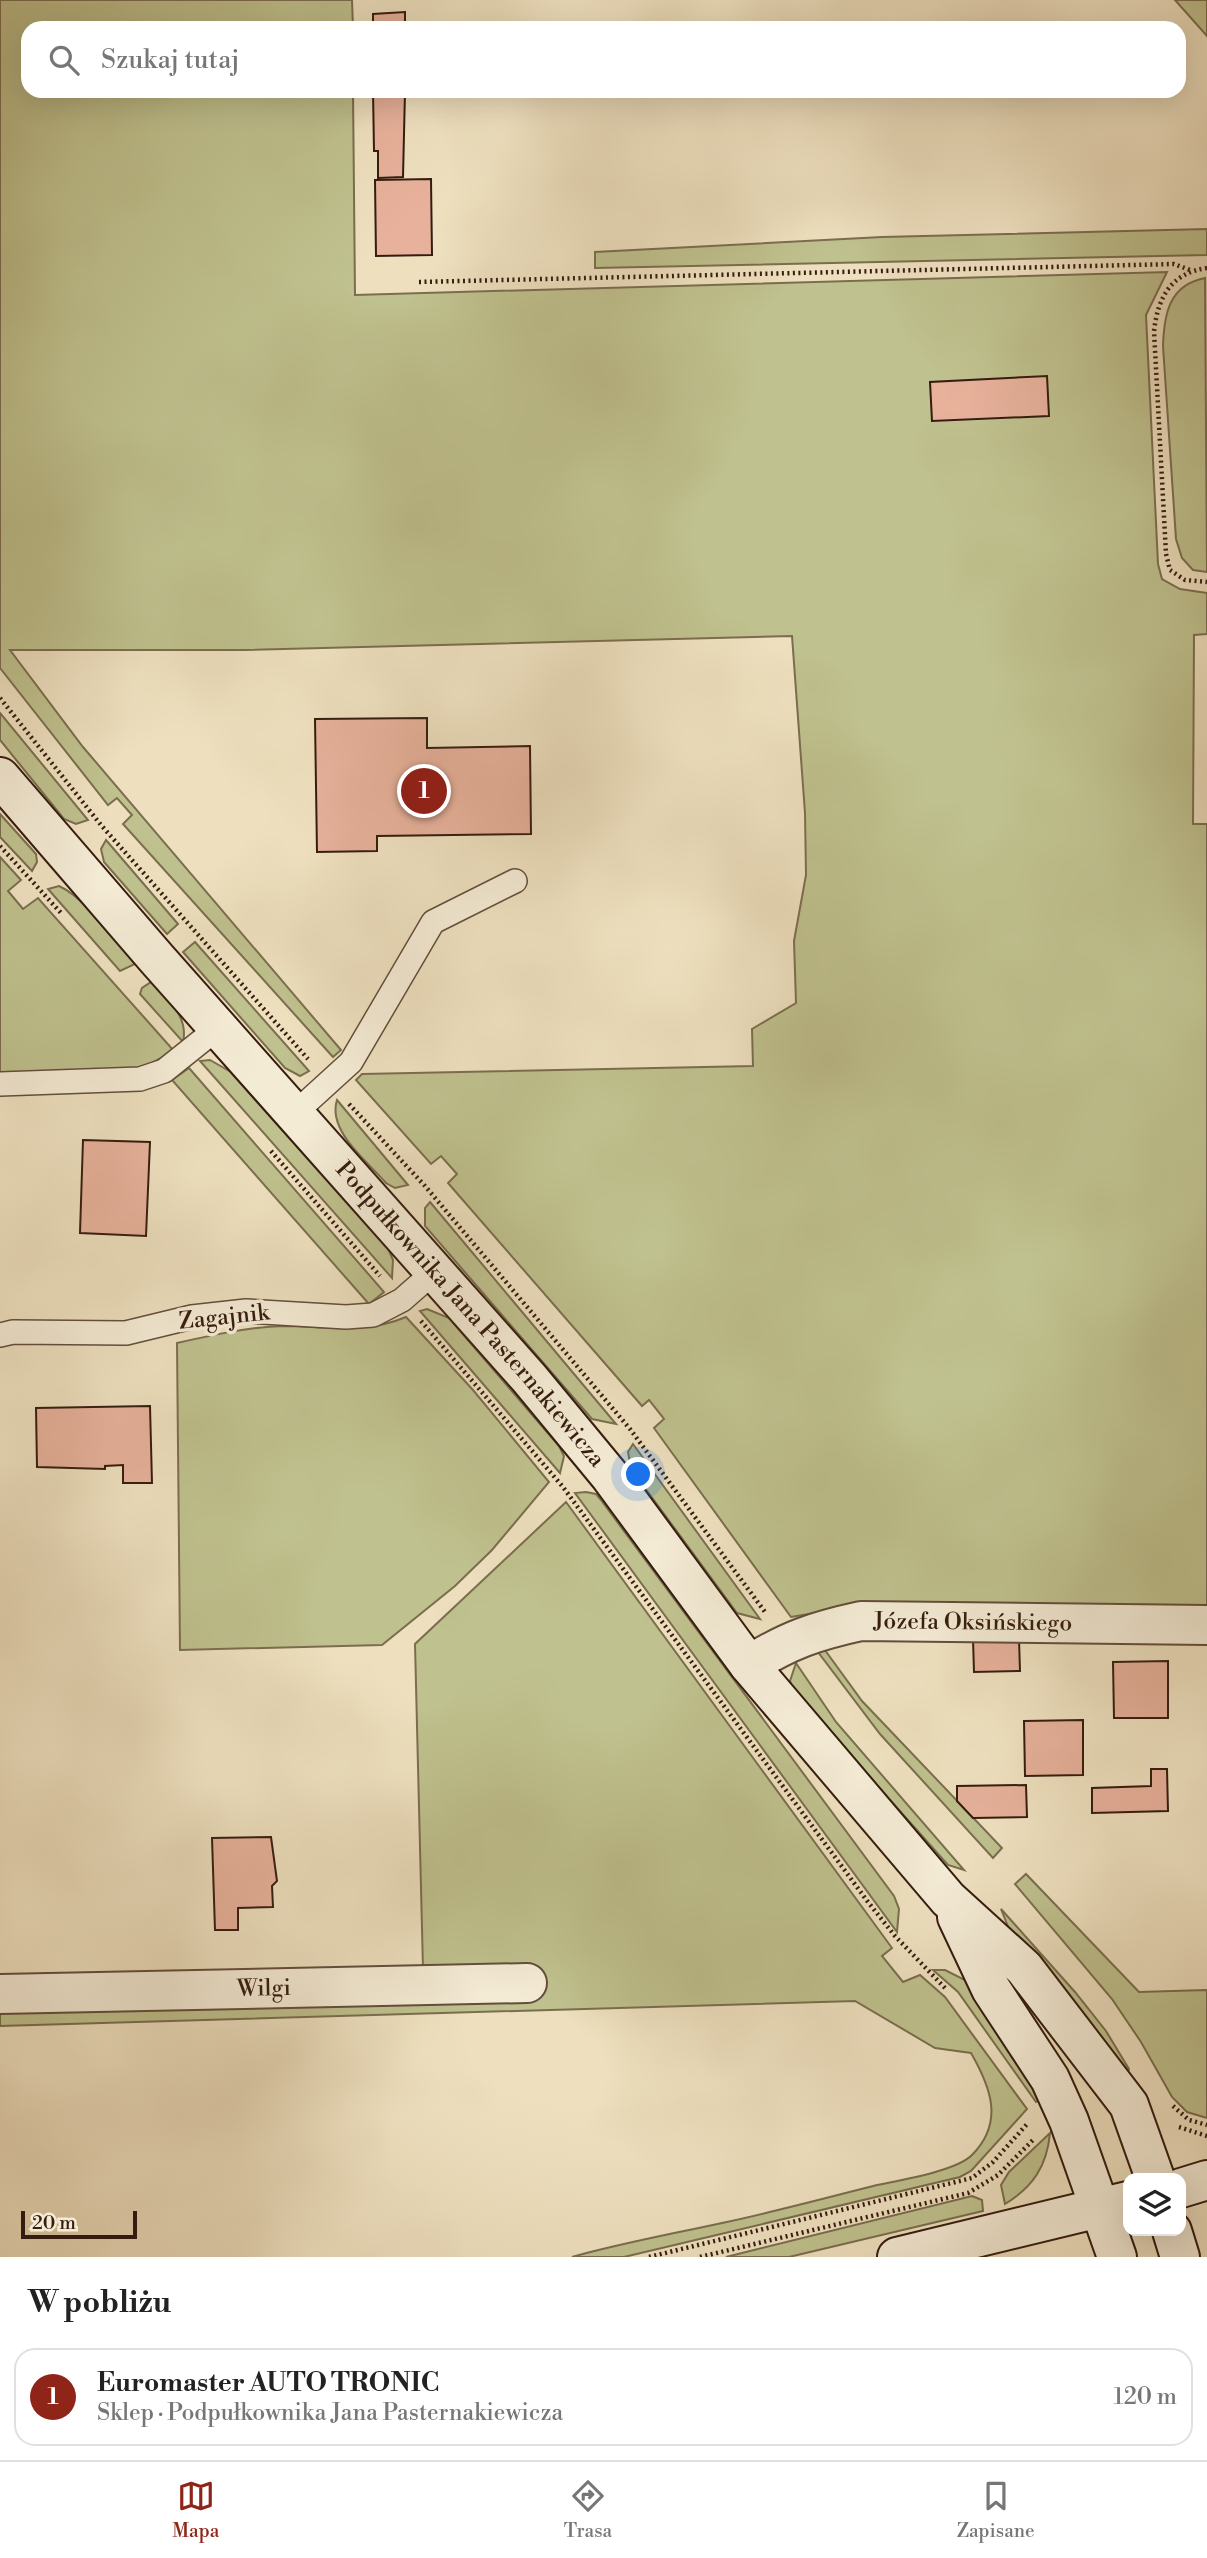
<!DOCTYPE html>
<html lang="pl">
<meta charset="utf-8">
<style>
body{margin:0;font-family:"Libre Bodoni",serif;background:#f6f6f6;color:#222}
.controls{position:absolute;right:21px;bottom:21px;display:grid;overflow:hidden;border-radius:14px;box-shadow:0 7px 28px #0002}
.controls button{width:63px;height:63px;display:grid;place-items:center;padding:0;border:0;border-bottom:2px solid #e0e0e0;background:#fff;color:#222;font:35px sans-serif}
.scale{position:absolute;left:21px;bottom:18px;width:116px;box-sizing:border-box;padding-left:7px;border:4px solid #351c0f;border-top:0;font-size:19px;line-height:24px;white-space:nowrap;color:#351c0f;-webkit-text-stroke:5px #f4ebd5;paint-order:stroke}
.you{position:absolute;left:639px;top:1475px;width:24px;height:24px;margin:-18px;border:5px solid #fff;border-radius:50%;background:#1a73e8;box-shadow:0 0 0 10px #1a73e833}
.badge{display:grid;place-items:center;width:46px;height:46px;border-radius:50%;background:#8f2418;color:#fff;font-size:23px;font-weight:700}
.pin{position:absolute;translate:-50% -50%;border:4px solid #fff;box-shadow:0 2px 7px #0006}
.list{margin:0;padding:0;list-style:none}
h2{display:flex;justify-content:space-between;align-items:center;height:91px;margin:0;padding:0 28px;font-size:30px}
h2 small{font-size:23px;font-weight:400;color:#767676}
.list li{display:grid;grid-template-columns:46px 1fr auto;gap:21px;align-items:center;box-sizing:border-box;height:98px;margin:0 14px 14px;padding:0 14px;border:2px solid #e0e0e0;border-radius:21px}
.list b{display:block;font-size:26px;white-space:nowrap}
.list p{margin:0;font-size:23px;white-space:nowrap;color:#767676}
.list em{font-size:23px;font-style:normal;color:#767676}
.icon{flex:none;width:38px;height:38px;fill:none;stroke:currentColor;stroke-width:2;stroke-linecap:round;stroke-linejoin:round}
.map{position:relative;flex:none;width:1207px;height:2257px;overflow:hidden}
.search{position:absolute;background:#fff;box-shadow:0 7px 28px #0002;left:21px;right:21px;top:21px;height:77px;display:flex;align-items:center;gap:18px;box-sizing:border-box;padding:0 24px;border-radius:21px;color:#767676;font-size:26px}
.sheet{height:203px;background:#fff}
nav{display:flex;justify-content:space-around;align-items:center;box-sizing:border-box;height:98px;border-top:2px solid #e0e0e0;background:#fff;font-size:19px;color:#767676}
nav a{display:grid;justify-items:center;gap:4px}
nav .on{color:#8f2418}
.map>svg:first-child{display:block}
</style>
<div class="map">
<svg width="1207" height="2257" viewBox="0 0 1207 2257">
<rect width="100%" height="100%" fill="#eee0bf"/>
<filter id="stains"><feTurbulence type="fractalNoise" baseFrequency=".00286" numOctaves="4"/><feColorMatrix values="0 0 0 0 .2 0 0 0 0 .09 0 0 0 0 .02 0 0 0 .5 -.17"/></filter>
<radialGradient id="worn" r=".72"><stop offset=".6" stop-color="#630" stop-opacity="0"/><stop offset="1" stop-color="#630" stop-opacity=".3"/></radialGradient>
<g fill="#bfc18e" stroke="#7a6e4e" stroke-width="2">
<path d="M0,0h352l1,28h-325v63h325l2,204 812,-23 -21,43 12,249 4,15 18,10 27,4v41l-13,1 -1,189h14v786l-362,-2 -54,9 -137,-189 10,-9 -15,-19 -7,6 -194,-223 9,-9 -16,-18 -10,8 -75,-84 6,-6 391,-8 -1,-37 44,-26 -2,-62 12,-66 -1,-62 -13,-177 -547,14h-235l73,97 258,303 -8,7 -210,-233 9,-9 -15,-17 -9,7 -108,-137z"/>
<path d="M1175,0h32v36z"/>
<path d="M1207,229v26l-612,13v-16l287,-15z"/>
<path d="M1205,278l2,294 -14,-2 -11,-12 -6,-19 -13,-193c1,-32 6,-61 42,-68z"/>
<path d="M0,713l88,107 -12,4 -12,-5 -64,-79z"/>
<path d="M0,814l36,40 1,8 -5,9 -32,-34z"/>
<path d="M106,840l72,84 -11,10 -63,-72 -3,-13z"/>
<path d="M0,857l21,23 -13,11 15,18 15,-11 136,153 -35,19 -139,8z"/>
<path d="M59,886c27,12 56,55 76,78l-15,7 -72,-82z"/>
<path d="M195,942l114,129 -9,5 -15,-8 -102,-116z"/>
<path d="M151,982c16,17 38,34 32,60l-43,-48 2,-6z"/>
<path d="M210,1060l21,12 156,174 6,14 -1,18 -192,-217z"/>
<path d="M189,1068l195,224 -15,12 -197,-224z"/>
<path d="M337,1100l71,85 -13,3 -9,-5c-18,-21 -59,-52 -49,-83z"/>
<path d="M430,1202l186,222 -24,-5 -167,-193v-18z"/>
<path d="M427,1309l22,9 110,128 5,10 -4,17 -140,-162z"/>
<path d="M406,1317l67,73 76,92 -57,68 -37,36 -73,59 -202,5 -3,-307c35,-8 71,-16 107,-17 45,0 79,9 122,-9z"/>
<path d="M633,1444l127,175 -23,-6 -106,-144 -3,-17z"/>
<path d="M586,1492l10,2 5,6 293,396 5,13 -2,23 -322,-439z"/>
<path d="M566,1502l326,446 -10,8 21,26 17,-7 25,22 82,112 -56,62 -11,6 -336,80h-52c50,-14 100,-23 150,-34 52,-11 104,-25 155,-38 24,-5 79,-14 95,-30 33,-33 18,-69 -1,-102l-36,-5 -80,-47 -855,25v-20l423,-37 -8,-325z"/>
<path d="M822,1646l40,55 140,147 -9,10 -113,-124 -65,-86z"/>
<path d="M796,1663l40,59 128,148 -16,-5 -155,-174 -3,-10z"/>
<path d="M1026,1874l113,118 68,-2v128l-20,-6 -15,-15 -31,-55 -29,-43 -97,-115z"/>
<path d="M1001,1909l74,83 31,39 23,38 -4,9 -114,-144z"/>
<path d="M933,1970h12l22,11 80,115 -11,6 -78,-110z"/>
<path d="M1050,2133c-3,33 -17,54 -45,71l-4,-19 8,-13z"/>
<path d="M972,2196l10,4 1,11 -194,46h-63z"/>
</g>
<g fill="#e7b19b" stroke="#351c0f" stroke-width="2">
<path d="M405,12v16h-32v-14z"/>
<path d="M373,91h32l-2,86 -25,1v-27h-4z"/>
<path d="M431,179l1,76 -56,1 -1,-76z"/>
<path d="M1047,376l2,40 -117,5 -2,-39z"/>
<path d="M427,718v30l103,-2 1,88 -154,2v15l-60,1 -2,-133z"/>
<path d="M83,1140l67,2 -4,94 -66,-3z"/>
<path d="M150,1406l2,77h-29v-18l-18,1v3l-68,-2 -1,-59z"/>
<path d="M973,1639h46l1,32 -46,1z"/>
<path d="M1168,1661v57h-54l-1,-56z"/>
<path d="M1083,1720v55l-58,1 -1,-55z"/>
<path d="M1151,1769h16l1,42 -76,2v-25l59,-2z"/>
<path d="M1026,1785l1,32 -54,1 -16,-17v-15z"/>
<path d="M271,1837l6,44 -5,5 1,21 -35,1v22h-23l-3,-92z"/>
</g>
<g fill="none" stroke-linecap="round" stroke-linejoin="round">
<g stroke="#634d3b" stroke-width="26">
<g id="lane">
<path d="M0,1084l140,-5 24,-8 55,-44"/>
<path d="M295,1113l56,-51 82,-140 82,-41"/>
<path d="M0,1335l13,-3 113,1 66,-16 54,-6 100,6 27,-2 29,-15 33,-29"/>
</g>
</g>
<g stroke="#634d3b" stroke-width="42">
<g id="street">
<path id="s1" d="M749,1665c40,-25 66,-34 112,-44l346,4"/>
<path id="s2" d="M0,1994l527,-11"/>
</g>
</g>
<g stroke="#351c0f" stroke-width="42">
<g id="secondary">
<path id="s3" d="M0,777l157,182 372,419 81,98 139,189 199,234 76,69 105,137 26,73"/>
<path d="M957,1917l34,72 59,90 19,42 48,136"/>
<path d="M1181,2188l26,-8"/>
<path d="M1172,2231l8,26"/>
<path d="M897,2257l231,-56"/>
</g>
</g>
<g stroke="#351c0f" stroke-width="4.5" stroke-dasharray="2 3.5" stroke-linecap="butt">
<path d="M1207,268c-36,5 -49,29 -53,63l12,223 4,16 15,10 22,2"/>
<path d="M419,282l755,-18 16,6"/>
<path d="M0,698l101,127 207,234"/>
<path d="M0,846l61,67"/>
<path d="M349,1104l76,82 205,243 135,183"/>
<path d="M271,1151l109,125"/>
<path d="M421,1321l142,166 305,415 27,34 50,52"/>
<path d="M1173,2106l16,14 18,5"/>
<path d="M1179,2127l28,9"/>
<path d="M649,2257l323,-79 21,-16 35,-39"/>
<path d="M700,2257l268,-64 30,-18 36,-36"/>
</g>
<use href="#lane" stroke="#f4ebd5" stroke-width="23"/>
<use href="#street" stroke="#f4ebd5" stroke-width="38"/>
<use href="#secondary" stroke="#f4ebd5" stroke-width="38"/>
</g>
<g text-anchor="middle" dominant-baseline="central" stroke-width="7" stroke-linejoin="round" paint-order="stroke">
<g font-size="23" fill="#351c0f" stroke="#f4ebd5">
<text stroke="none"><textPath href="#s3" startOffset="714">Podpułkownika Jana Pasternakiewicza</textPath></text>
<text transform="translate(224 1317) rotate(-6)">Zagajnik</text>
<text stroke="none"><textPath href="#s1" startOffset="233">Józefa Oksińskiego</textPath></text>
<text stroke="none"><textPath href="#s2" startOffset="264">Wilgi</textPath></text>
</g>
</g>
<rect width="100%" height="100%" filter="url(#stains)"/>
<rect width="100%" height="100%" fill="url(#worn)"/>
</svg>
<div class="controls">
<button><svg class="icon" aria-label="layers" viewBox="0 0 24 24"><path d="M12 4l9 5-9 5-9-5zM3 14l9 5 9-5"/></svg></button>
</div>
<div class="scale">20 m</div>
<div class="you"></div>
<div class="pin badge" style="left:424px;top:791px">1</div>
<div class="search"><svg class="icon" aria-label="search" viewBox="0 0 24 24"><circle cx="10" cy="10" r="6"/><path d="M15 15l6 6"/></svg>Szukaj tutaj</div>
</div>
<section class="sheet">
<h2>W pobliżu<small></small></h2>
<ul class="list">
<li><span class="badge">1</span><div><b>Euromaster AUTO TRONIC</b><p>Sklep · Podpułkownika Jana Pasternakiewicza</p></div><em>120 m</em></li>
</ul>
</section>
<nav>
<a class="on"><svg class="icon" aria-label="map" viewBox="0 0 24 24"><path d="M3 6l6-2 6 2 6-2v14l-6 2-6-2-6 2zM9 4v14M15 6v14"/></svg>Mapa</a>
<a><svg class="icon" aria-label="directions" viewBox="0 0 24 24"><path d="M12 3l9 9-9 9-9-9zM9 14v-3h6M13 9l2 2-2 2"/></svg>Trasa</a>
<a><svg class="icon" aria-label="saved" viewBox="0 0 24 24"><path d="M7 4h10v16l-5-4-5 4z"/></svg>Zapisane</a>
</nav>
